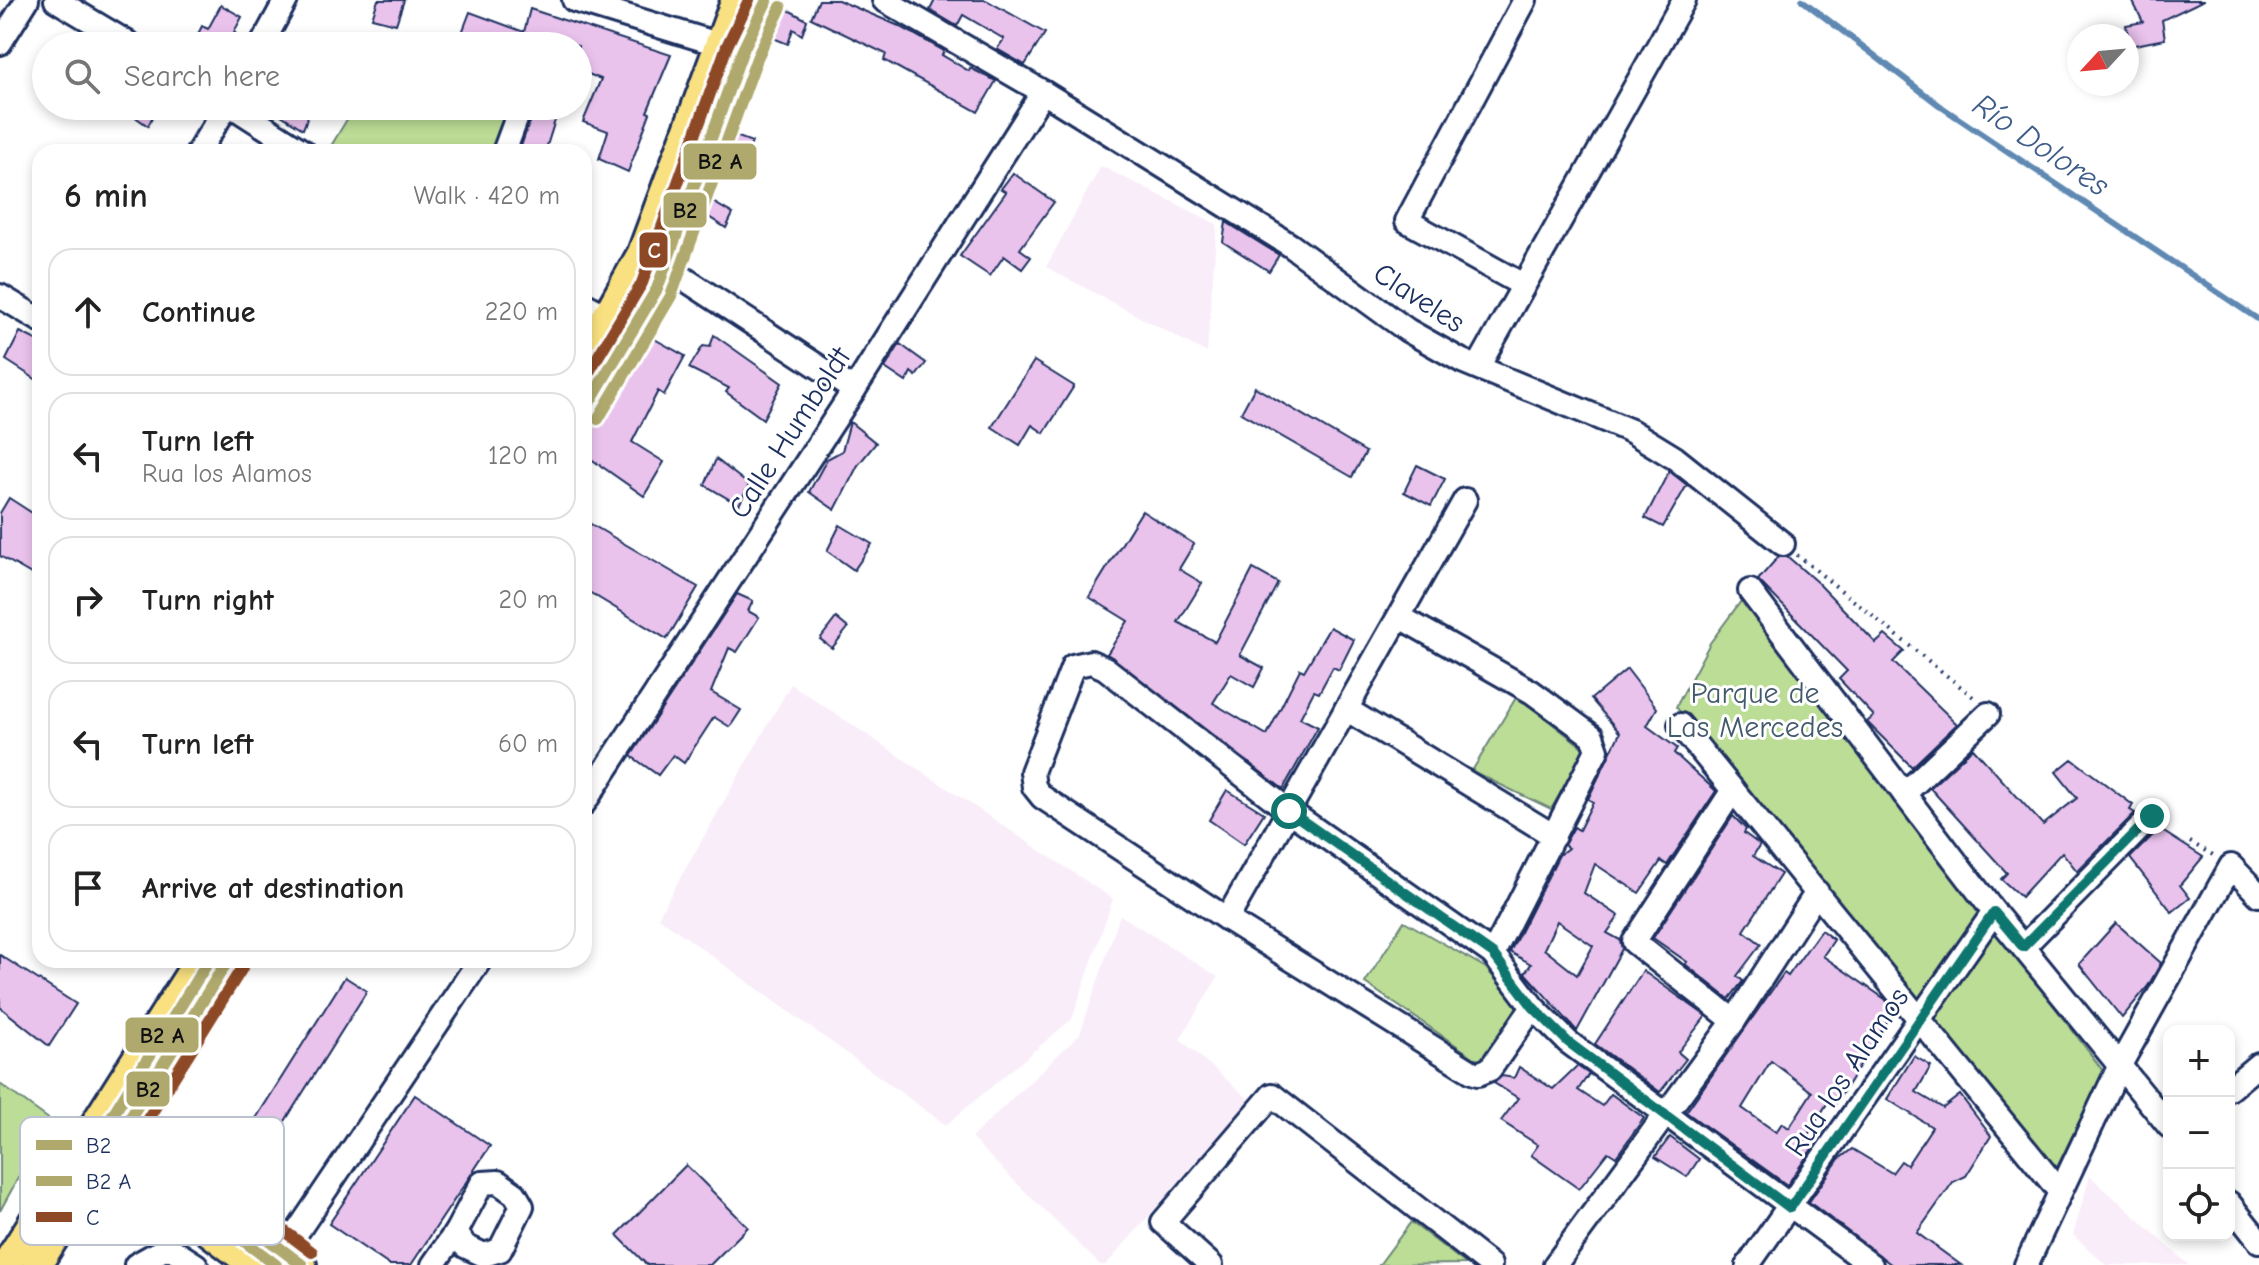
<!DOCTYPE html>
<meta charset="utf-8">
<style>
body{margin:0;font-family:"Comic Neue",sans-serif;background:#f6f6f6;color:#222}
.controls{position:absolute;right:24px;bottom:24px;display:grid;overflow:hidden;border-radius:16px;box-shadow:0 4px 12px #0003}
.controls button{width:72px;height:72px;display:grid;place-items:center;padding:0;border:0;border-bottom:2px solid #e0e0e0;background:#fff;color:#222;font:40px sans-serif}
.compass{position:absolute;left:2067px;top:24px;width:72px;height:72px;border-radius:50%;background:#fff;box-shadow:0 4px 12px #0003;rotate:244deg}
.stop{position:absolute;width:24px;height:24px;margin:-18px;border:6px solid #0f766e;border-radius:50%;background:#fff}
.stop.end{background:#0f766e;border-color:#fff;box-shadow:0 2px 8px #0008}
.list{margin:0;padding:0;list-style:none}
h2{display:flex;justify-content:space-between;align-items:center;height:104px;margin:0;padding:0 32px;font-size:34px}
h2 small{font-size:26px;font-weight:400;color:#767676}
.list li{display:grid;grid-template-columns:52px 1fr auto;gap:24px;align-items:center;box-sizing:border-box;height:128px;margin:0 16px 16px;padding:0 16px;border:2px solid #e0e0e0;border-radius:24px}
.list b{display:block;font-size:30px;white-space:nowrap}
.list p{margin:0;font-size:26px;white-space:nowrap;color:#767676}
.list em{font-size:26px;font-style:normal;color:#767676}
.icon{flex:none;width:44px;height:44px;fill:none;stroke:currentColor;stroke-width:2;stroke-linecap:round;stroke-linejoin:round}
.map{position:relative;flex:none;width:2259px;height:1265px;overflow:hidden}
.search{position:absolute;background:#fff;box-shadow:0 4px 12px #0003;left:32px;top:32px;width:560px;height:88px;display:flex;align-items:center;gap:20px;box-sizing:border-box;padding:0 28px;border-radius:44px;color:#767676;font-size:30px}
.panel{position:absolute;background:#fff;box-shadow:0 4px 12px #0003;left:32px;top:144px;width:560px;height:824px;border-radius:24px}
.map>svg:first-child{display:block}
</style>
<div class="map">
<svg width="2259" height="1265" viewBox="0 0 2259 1265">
<rect width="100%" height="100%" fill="#fff"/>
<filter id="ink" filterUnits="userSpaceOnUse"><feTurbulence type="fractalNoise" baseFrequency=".0125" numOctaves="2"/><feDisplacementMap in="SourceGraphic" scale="16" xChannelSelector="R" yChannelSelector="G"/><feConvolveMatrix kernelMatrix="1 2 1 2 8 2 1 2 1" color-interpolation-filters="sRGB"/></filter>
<g filter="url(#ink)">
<g fill="#f9edfa">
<path d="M1101,166l116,58 -10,129 -161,-86z"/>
<path d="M791,684l322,215 -41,120 -126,106 -288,-208z"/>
<path d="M1120,915l98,62 -38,62 70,61 -144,165h-6l-129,-127 109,-104z"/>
<path d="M2090,1176l99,89h-83l-33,-30z"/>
</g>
<g fill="#bcdd96" stroke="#6c867a" stroke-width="2">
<path d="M355,106h155l-20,46 -162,-1z"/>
<path d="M1744,597l360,475 -51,103 -377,-468 34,-64z"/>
<path d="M1517,696l69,54 -35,59 -79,-38z"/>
<path d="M1404,921l82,47 31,38 -35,57 -117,-80z"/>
<path d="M0,1084l50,36 -50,91z"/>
<path d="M1411,1222l55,42 -87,1z"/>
</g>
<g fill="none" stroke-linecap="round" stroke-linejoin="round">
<path stroke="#5e89b2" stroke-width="6" d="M1802,0l141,108 316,212"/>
</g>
<g fill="#eac3ed" stroke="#1b2f5e" stroke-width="2" fill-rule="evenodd">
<path d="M378,0h26l-8,24 -24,-6z"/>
<path d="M819,0h19l61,26 45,25 -2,4 27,16 1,-3 26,13 -18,31 -94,-52 2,-6 -75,-36z"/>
<path d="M935,0h51l59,33 -20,32 -28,-16 7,-10 -41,-24 -6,11 -27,-16z"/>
<path d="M2132,0h72l-42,20 3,19 -35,7 -4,-21 17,-3z"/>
<path d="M221,5l21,12 -8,15 5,5 -5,7 4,2h-46l10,-20 6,3z"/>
<path d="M783,7l24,13 -5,15 -9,-6 -5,15 -20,-8z"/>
<path d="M530,9l141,46 -24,57 3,1 -22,59 -29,-13 9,-28 -25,-9 18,-43 -23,-9v-24l-21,-4 -1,4h-99l13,-34 54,20z"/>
<path d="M120,106h38l-10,20z"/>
<path d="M267,106h45l-9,23z"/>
<path d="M535,106h8l14,8 -12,38h-26z"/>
<path d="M730,134l22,8 -10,25 -21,-11z"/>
<path d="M1013,173l41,29 -34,47 11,8 -9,12 -18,-13 -14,20 -30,-20 46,-64 -5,-3z"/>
<path d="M706,198l27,16 -7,14 -25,-16z"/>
<path d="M1226,222l53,33 -10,16 -46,-29z"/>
<path d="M20,332l20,10v40l-34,-22z"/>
<path d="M714,335l68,48 -19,36 -37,-27 3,-4 -40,-20 14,-22 7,1z"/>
<path d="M649,336l36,20 -21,39 -6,-4 -26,51 32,20 -20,34 -60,-42v-26l15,-8z"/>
<path d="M900,344l26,19 -10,13 -5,-4 -5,10 -21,-14z"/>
<path d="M1034,361l40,25 -30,47 -12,-8 -12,20 -28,-18z"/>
<path d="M1255,387l111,65 -14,25 -111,-64z"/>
<path d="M850,422l26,21 -18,22 -23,45 -26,-18 18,-33 15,-8z"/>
<path d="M716,459l33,26 -10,20 -34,-20z"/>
<path d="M1417,465l28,14 -14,27 -27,-14z"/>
<path d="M1669,471l18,14 -24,42 -18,-9z"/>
<path d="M9,498l31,20v61l-40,-23v-43z"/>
<path d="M1142,511l52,33 -15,25 23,14 -24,39 37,20 38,-73 25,14 -38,72 24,13 -10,19 -23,-13 -18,29 54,32 33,-66 4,2 26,-44 24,13 -15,30 -6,-3 -14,26 -5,-2 -14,27 18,9 -35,62 -176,-135 21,-33 -39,-24z"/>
<path d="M584,520l114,67 -31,52 -83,-50z"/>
<path d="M840,525l32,19 -18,26 -27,-19z"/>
<path d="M1778,557h10l31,27 57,59 9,-8 19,16 -11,11 64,62 -45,43 -45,-45 7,-6 -35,-37 8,-8 -89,-91z"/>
<path d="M737,594l16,7 -5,10 11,6 -22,35 -8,-4 -18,44 30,18 -11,17 -16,-10 -30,46 -11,-8 -15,20 -27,-19z"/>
<path d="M836,618l12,10 -16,20 -12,-9z"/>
<path d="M1627,669l30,39 -10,18 30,22 -3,5 42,38 -49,74 -6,-4 -22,32 -44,-29 -11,29 35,23 -12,17 13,7 2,9 -45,82 -52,-58 6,-9 -21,-12 49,-97 9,-7 -4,-3 10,-18 5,3 14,-28 -5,-3 32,-66 -29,-34zM1557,921l36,25 -16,29 -33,-26z"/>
<path d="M1973,748l70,77 34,-27 -21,-26 16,-13 61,46 -3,5 5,3 -58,58 -15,-19 -41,45 -20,-18 6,-6 -77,-85z"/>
<path d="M1227,790l37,23 -20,31 -35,-24z"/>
<path d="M1733,816l13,13 -2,4 16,12 -7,11 28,18 -37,57 17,13 -24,32 6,5 -14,18 -44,-35 2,-2 -34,-24z"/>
<path d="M2159,829l44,28 -23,28 10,13 -18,14 -42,-54z"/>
<path d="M2116,923l45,40 -13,23 -26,32 -43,-54z"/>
<path d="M1821,930l13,10 -11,16 62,43 9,12 -60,95 -6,-4 -23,38 9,6 -27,39 -101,-73 98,-139 4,3zM1771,1061l41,31 -23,36 -7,-5 -6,9 -34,-24z"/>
<path d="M0,955l76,49 -27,42 -49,-39z"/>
<path d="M1643,971l63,45 -28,36 8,7 -26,33 -65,-48z"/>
<path d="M345,977l22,14 -111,176 -22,-14z"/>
<path d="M1914,1056l17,10 -15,26 27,16 17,-13 31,41 -25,40 -13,6 -36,51 44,32h-69l-83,-63 30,-43 13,-10 40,24 9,-12 6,4 25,-38 -45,-28z"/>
<path d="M1577,1066l12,8 -11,16 24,16 9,-12 33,24 -28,39 -8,-5 -29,37 -48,-34 7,-10 -37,-24 17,-23 -24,-15 8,-7 12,2 5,-11 34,22z"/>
<path d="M415,1095l75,51 -79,119h-22l-60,-41z"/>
<path d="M1670,1137l29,22 -12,18 -32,-20z"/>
<path d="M686,1165l62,62 -38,38h-63l-30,-30z"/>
</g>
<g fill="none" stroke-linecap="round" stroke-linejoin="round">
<g stroke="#1b2f5e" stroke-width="28">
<g id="minor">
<path d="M56,0l77,46"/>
<path d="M574,0l160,49"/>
<path d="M884,0l159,92 247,153 117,85 55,31 169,70 44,27 108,86"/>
<path d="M0,43l27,-43"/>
<path d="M261,46l25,-46"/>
<path d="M232,106l72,46"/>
<path d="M198,152l29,-46"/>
<path d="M504,152l17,-46"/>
<path d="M651,257l203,133"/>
<path d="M1523,285l-116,-64 118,-221"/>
<path d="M0,296l40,24"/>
<path d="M584,304l34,18"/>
<path d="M1478,367l206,-367"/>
<path d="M1750,591l244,321 175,214"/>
<path d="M1400,617l132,75 60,44 5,14 -104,204"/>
<path d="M1346,709l208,127"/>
<path d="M1680,725l380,467"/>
<path d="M1733,790l-99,152 100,79"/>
<path d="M1904,794l84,-80"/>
<path d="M584,803l270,-413 189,-298"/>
<path d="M1227,919l238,-419"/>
<path d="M2023,947l129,-131"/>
<path d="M1533,1007l-43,62 -12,5 -6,-2 -245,-153 -185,-122 -8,-10 -2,-15 41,-106 18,-4 14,6 184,143 204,143 40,53 35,35 303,223"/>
<path d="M2229,1089l30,-25"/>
<path d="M498,1182l17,12 7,12 -22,44 -16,5 -19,-9 -9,-14 26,-49z"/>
<path d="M2229,1203l30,38"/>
<path d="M136,1265l32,-18 28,18"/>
<path d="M275,1265l205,-305"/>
<path d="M433,1265l23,-33"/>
<path d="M1211,1265l-48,-43 109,-127 218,170"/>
<path d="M1555,1265l179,-244 83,-129"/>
<path d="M1748,1265l246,-353"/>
<path d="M2026,1265l94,-200 111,-199 28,29"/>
</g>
</g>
<g stroke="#1b2f5e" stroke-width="34">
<g id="major">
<path d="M584,357l58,-104 94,-253"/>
<path d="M584,411l73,-122 7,-27 78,-210 25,-52"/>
<path d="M108,1119l194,146"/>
<path d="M93,1143l160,122"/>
<path d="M6,1265l193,-305"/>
<path d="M37,1265l191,-305"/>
</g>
</g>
<g stroke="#1b2f5e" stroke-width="4" stroke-dasharray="2 6" stroke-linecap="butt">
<path d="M1797,555l180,145"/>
<path d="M2190,842l25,14"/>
</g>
<use href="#minor" stroke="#fff" stroke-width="22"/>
<use href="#major" stroke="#f9e181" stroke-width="28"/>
<g stroke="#fff" stroke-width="18">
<g id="bus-1">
<path d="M584,411l73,-122 85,-237 25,-52"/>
<path d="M228,960l-105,169 179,136"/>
</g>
</g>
<g stroke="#fff" stroke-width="18">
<g id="bus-2">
<path d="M598,419l73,-123 86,-238 24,-51"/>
<path d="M209,960l-100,161 -2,12 6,9 163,123"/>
</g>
</g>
<g stroke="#fff" stroke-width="18">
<g id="bus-3">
<path d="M584,380l58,-97 85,-237 22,-46"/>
<path d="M242,968l-98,157 168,127"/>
</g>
</g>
<use href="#bus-1" stroke="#afa96e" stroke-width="12"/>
<use href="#bus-2" stroke="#afa96e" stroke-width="12"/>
<use href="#bus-3" stroke="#8d4925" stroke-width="12"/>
</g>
</g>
<g fill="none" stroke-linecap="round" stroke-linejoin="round" filter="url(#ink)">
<path stroke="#0f766e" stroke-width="10" d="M1289,811l204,143 40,53 35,35 222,166 204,-296 29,35 129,-131"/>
</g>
<g text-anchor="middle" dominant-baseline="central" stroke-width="6" stroke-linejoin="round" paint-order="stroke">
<g font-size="30" fill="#1b2f5e" stroke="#fff">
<text transform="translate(1419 298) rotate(33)">Claveles</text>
<text transform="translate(790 433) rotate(-57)">Calle Humboldt</text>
<text transform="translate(1847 1072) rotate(-56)">Rua los Alamos</text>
</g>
<g font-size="30" fill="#435a6c" stroke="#fff">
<text x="1755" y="693">Parque de<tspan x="1755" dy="34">Las Mercedes</tspan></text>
</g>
<g font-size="32" font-style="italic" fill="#3d5c88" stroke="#fff">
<text transform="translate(2041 145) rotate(34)">Río Dolores</text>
</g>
</g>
<rect x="20" y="1117" width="264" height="128" rx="12" fill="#fff" stroke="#bbc1cf" stroke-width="2"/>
<rect x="36" y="1140" width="36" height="10" fill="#afa96e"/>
<rect x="36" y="1176" width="36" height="10" fill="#afa96e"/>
<rect x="36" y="1212" width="36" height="10" fill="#8d4925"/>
<g font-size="22" fill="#1b2f5e">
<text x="86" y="1153">B2</text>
<text x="86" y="1189">B2 A</text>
<text x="86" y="1225">C</text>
</g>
<g stroke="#fff" stroke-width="3">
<rect x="682" y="142" width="76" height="39" rx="8" fill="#afa96e"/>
<rect x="662" y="191" width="46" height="38" rx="8" fill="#afa96e"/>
<rect x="638" y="231" width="31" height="38" rx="8" fill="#8d4925"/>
<rect x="124" y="1016" width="76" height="38" rx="8" fill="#afa96e"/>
<rect x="125" y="1070" width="46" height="38" rx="8" fill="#afa96e"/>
</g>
<g font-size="22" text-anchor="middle" font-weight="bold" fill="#fff">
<text x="654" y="258">C</text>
</g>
<g font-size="22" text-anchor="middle" font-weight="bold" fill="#111">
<text x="720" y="169">B2 A</text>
<text x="685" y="218">B2</text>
<text x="162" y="1043">B2 A</text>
<text x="148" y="1097">B2</text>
</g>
</svg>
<div class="controls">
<button>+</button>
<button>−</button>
<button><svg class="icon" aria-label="locate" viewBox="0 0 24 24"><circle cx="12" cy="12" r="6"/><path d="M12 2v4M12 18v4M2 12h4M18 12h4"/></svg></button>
</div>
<svg class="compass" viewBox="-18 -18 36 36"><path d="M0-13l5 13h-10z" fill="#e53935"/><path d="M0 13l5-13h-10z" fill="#767676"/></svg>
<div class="stop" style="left:1289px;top:811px"></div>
<div class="stop end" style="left:2152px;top:816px"></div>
<div class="search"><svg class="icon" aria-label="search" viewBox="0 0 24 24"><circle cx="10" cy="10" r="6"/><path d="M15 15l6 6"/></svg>Search here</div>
<section class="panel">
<h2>6 min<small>Walk · 420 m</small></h2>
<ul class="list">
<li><svg class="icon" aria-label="ahead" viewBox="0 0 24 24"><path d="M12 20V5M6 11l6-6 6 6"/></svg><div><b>Continue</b></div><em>220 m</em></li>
<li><svg class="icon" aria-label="left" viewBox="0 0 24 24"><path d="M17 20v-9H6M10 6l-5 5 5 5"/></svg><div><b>Turn left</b><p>Rua los Alamos</p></div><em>120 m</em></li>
<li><svg class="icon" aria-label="right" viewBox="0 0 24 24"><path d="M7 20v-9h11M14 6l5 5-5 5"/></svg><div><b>Turn right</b></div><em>20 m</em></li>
<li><svg class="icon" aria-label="left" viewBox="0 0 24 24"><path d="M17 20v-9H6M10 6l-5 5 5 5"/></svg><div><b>Turn left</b></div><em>60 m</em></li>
<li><svg class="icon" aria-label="arrive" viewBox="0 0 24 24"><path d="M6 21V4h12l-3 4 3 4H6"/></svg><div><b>Arrive at destination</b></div></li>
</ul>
</section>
</div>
